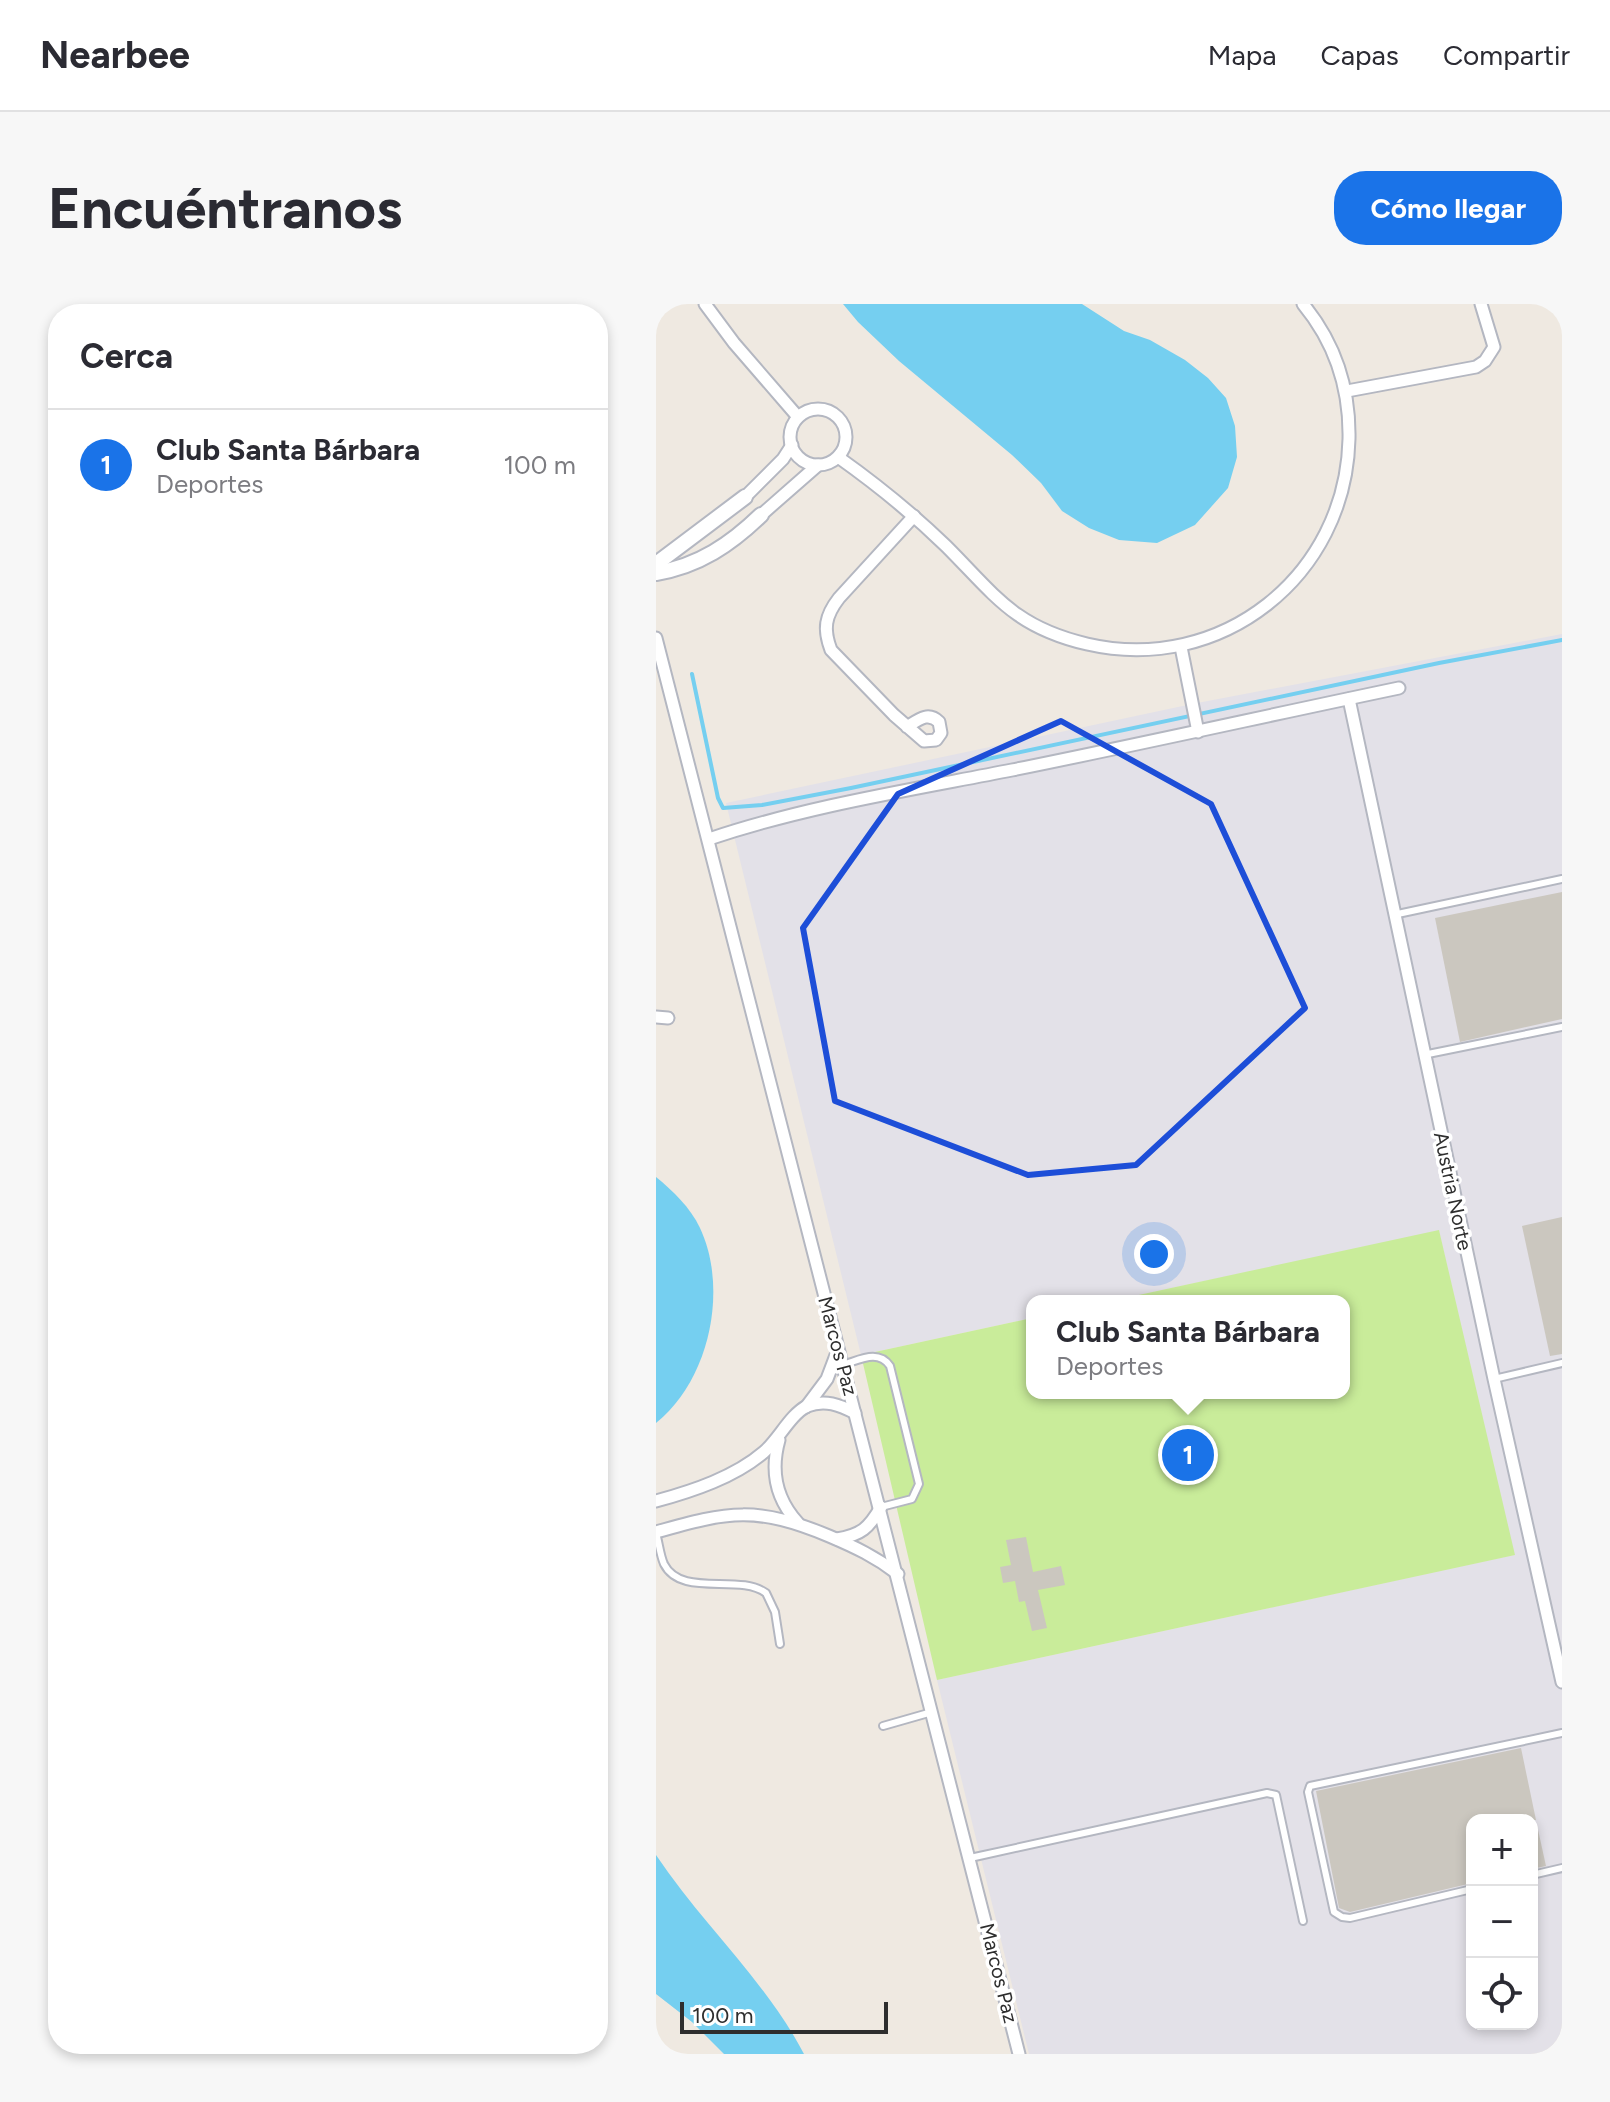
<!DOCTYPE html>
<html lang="es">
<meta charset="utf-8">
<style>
body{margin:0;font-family:Figtree,sans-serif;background:#f7f7f7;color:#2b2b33}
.controls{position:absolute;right:24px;bottom:24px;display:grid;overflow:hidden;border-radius:16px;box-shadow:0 4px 12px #0003}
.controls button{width:72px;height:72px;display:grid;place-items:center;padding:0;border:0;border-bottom:2px solid #e1e1e2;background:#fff;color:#2b2b33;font:40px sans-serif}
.scale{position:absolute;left:24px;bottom:20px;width:208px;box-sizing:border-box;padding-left:8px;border:4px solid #2e2e2e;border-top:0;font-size:22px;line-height:28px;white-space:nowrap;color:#2e2e2e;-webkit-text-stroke:6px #fff;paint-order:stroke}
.you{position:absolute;left:498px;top:950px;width:28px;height:28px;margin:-20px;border:6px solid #fff;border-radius:50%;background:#1a73e8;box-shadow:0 0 0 12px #1a73e833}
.badge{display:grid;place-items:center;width:52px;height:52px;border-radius:50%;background:#1a73e8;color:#fff;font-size:26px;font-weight:700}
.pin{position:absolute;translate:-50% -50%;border:4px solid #fff;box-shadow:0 2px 8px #0006}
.popup{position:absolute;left:370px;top:991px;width:324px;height:104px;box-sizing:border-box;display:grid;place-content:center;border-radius:16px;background:#fff;filter:drop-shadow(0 2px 6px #0005);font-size:26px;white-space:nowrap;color:#7c7c81}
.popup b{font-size:30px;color:#2b2b33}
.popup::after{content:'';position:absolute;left:50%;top:100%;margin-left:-16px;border:16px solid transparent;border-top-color:#fff}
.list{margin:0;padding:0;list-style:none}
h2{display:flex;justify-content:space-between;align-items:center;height:104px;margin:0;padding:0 32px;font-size:34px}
h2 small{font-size:26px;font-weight:400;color:#7c7c81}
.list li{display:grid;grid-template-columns:52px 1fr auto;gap:24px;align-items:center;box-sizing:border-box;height:112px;padding:0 32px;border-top:2px solid #e1e1e2}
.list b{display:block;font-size:30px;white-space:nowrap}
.list p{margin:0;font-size:26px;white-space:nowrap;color:#7c7c81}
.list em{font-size:26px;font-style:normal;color:#7c7c81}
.icon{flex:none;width:44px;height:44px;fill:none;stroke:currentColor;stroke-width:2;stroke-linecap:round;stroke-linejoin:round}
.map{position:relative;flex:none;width:906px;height:1750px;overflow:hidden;border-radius:32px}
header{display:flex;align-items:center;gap:48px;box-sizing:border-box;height:112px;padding:0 40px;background:#fff;border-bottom:2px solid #e1e1e2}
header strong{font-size:38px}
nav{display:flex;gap:44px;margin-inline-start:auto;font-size:28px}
.intro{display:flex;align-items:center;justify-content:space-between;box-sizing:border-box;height:192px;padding:0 48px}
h1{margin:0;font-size:56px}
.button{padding:20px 36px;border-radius:32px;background:#1a73e8;color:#fff;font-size:28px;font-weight:700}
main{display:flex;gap:48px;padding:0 48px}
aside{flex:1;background:#fff;border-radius:32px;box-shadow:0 4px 12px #0003}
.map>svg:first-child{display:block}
</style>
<header>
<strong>Nearbee</strong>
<nav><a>Mapa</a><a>Capas</a><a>Compartir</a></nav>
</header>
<div class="intro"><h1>Encuéntranos</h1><a class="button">Cómo llegar</a></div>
<main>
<aside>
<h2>Cerca<small></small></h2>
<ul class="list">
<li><span class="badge">1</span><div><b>Club Santa Bárbara</b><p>Deportes</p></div><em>100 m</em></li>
</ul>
</aside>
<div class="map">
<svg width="906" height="1750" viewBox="0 0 906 1750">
<rect width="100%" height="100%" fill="#efe9e1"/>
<path fill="#e3e1e8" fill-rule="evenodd" d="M906,330v1420h-533l-92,-374 577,-125 -75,-324 -328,70h-79v17l-171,37 -135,-552 466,-99zM816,1516h60v204h-60z"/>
<path fill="#c9ec9a" d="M783,926l76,325 -578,125 -76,-325 171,-37v75h312v-92h-233z"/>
<g fill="#75cff0">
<path d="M187,0h239l42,27 26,9 35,20 23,18 18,20 9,28 2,31 -9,31 -33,37 -38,18 -38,-3 -30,-12 -27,-17 -21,-28 -29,-28 -113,-94 -41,-39z"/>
<path d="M0,873c17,14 34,30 44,51 29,62 9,153 -44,195z"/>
<path d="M0,1551c46,69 110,126 148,199h-80l-32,-32 -36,-28z"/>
</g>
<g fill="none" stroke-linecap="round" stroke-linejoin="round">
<path stroke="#75cff0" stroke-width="4" d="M36,370l26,124 5,10 39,-3 89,-17 588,-125 123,-23"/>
</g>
<g fill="#cbc7bf">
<path d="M906,588v127l-102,23 -25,-124z"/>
<path d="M906,913v137l-12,2 -28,-130z"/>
<path d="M370,1233l7,35 28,-6 4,19 -27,5 9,38 -15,3 -7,-30 -6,1 -4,-21 -12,2 -3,-16 11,-2 -5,-25z"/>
<path d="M865,1444l15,72h-64v63l-122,29 -11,-4 -23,-117z"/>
<path d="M876,1521h5l9,41 -14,3z"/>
</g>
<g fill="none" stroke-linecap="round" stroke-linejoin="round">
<g stroke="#b4b7c1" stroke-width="10">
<g id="service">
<path d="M737,611l169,-36"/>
<path d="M767,751l139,-28"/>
<path d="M186,1061c18,-5 36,-16 48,1l29,118 -7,15 -31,8"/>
<path d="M838,1075l68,-16"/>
<path d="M0,1229c3,10 4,22 8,31 17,34 75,9 102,29l9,19 5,32"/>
<path d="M227,1422l49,-14"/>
<path d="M314,1554l297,-65 9,2 27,126"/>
<path d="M876,1571l30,-7"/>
<path d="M816,1585l-122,29 -8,-1 -8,-5 -26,-120 2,-6 252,-53"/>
</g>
</g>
<g stroke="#b4b7c1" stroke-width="15">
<g id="minor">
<path d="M49,0l29,39 64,74"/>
<path d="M691,87l129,-24 9,-6 9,-14 -13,-43"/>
<circle cx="162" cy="133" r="28"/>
<path d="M182,153c38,27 74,56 108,89 49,49 68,81 141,98 134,31 259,-68 262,-205 1,-51 -13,-95 -46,-135"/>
<path d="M89,193l38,-38 9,-14"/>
<path d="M105,211l57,-50"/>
<path d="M0,334l363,1416"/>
<path d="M525,343l17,85"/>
<path d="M693,395l145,680 68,303"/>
<path d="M251,423c11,-7 21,-16 32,-5l2,11 -5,7 -12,1 -30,-26 -63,-65c-8,-21 -6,-34 8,-52l75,-82"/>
<path d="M53,535c98,-33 201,-49 303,-69 129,-26 258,-55 387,-82"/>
<path d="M0,713l12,1"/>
<path d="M150,1103l21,-28 11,-29"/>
<path d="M123,1136c-9,32 -3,59 19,83"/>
<path d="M0,1197c37,-10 79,-24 108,-49 15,-13 26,-37 43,-46 18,-7 33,-1 48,7"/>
<path d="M0,1228c73,-21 101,-26 173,4 26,11 47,21 69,38"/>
<path d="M181,1235c24,-4 32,-11 44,-32"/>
</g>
</g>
<g stroke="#b4b7c1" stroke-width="18">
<g id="tertiary">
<path d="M0,260l89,-67"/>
<path d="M0,269c43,-7 75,-29 105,-58"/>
</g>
</g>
<use href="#service" stroke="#fff" stroke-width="6"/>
<use href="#minor" stroke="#fff" stroke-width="11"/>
<use href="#tertiary" stroke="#fff" stroke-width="14"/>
</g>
<path fill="none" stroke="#1d4ed8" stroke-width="6" stroke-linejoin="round" d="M405,417l150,83 94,204 -169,157 -108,10 -193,-74 -32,-173 95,-134z"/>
<g text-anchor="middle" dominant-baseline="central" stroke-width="7" stroke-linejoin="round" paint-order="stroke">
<g font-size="20" fill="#2e2e2e" stroke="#fff">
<text transform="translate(797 887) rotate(78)">Austria Norte</text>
<text transform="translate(182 1042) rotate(75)">Marcos Paz</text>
<text transform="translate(343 1669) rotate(76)">Marcos Paz</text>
</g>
</g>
</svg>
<div class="controls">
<button>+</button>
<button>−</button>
<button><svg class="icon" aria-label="locate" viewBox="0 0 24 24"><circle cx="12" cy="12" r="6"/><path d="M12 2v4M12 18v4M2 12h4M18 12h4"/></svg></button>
</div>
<div class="scale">100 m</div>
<div class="you"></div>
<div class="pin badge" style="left:532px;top:1151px">1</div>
<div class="popup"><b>Club Santa Bárbara</b>Deportes</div>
</div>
</main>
